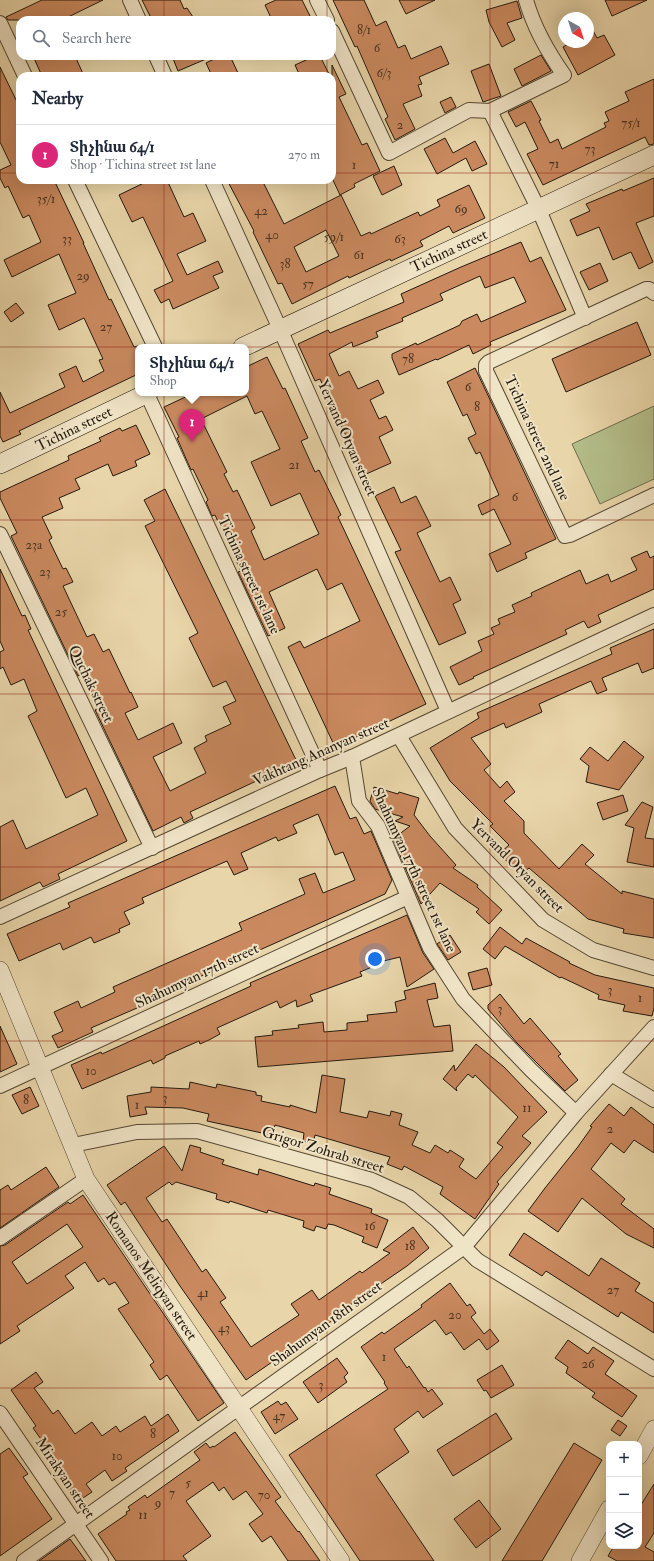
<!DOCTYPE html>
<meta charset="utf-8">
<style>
body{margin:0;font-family:"IM FELL Double Pica","Noto Serif Armenian",serif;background:#f2f2f3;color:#1f2937}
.controls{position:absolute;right:12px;bottom:12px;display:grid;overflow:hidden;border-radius:8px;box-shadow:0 4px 16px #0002}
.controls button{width:36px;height:36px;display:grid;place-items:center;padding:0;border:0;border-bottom:1px solid #e0e1e3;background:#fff;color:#1f2937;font:20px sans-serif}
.compass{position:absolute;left:558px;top:12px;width:36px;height:36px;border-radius:50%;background:#fff;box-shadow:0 4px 16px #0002;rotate:141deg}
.you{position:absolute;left:375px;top:959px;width:14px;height:14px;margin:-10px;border:3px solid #fff;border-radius:50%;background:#1a73e8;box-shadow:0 0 0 6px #1a73e833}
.badge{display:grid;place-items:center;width:26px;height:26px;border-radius:50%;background:#db2777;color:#fff;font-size:13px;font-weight:700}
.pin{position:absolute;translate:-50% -33px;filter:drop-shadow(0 1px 2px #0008)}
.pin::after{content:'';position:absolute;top:21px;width:14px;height:12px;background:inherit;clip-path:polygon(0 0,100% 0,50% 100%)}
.popup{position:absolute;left:135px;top:344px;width:114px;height:52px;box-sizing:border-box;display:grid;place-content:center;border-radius:8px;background:#fff;filter:drop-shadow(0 1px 3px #0005);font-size:13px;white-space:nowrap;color:#747a83}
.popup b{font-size:15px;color:#1f2937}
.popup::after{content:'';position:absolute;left:50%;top:100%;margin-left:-8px;border:8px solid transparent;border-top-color:#fff}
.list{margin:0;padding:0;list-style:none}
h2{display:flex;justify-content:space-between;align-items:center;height:52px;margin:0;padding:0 16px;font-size:17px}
h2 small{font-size:13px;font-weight:400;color:#747a83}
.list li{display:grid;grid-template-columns:26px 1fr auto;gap:12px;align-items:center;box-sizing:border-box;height:60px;padding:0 16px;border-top:1px solid #e0e1e3}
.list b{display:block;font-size:15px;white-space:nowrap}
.list p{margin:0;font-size:13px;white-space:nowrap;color:#747a83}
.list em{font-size:13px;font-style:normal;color:#747a83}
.icon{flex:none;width:22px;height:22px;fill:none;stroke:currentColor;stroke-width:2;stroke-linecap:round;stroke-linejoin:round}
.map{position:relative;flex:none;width:654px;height:1561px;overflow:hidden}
.search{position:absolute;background:#fff;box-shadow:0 4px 16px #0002;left:16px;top:16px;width:320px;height:44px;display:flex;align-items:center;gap:10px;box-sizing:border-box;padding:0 14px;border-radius:12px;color:#747a83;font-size:15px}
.panel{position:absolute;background:#fff;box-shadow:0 4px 16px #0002;left:16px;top:72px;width:320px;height:112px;border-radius:12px}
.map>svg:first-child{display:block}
</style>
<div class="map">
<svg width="654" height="1561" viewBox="0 0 654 1561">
<rect width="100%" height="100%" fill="#e8d5a9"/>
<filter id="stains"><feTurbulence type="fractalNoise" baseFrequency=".005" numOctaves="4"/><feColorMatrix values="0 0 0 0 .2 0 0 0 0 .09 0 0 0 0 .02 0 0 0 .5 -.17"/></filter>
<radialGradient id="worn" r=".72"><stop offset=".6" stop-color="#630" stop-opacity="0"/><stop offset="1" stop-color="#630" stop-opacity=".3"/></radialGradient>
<path fill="#b4be8a" stroke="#6c6c4c" d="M654,406v73l-54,25 -28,-60z"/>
<g fill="#ca895f" stroke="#23190d" fill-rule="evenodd">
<path d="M42,0h61l-41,20h-54l-2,-3z"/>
<path d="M142,0h38l4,9 3,-1 8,12h-43z"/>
<path d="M276,0h26l10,20h-40l-7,-15z"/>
<path d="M333,0h31l12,26 10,-5 12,27 7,-3 6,14 30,-13 8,18 -30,13 3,7 -4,1 4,11 -19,8 12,25 -20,11 -10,-21 3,-2 -31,-71 -2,1z"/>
<path d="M399,0h36l-29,14z"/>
<path d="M605,0h42l-35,16z"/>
<path d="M517,1l5,17 -15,5 8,17 -13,7 -13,-25 -3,-12z"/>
<path d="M588,21l9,17 7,-3 11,20 -37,20 -15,-28 9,-5h16z"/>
<path d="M541,55l10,16 -29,15 -8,-17z"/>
<path d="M33,56h42l9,20h-42z"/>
<path d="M172,56h41l-35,15z"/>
<path d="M220,56h10l8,17 -6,3h-20l-6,-13z"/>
<path d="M315,56h5l10,20h-30l-5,-11z"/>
<path d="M489,64l12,32 -18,6 -12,-31z"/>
<path d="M332,65l14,29 -7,3 23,48 5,-2 13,28 -26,13 1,3 -15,8 -8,-17z"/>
<path d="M0,67l20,41v72h34l30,63h-1l26,57 2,-1 23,48 4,-1v28l-119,57 2,3 -18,8 -3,-6v-44l10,21 55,-26 -6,-13 17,-8 7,16 21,-11 -5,-11 4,-1 -19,-41 -25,12 -11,-25 28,-12 -17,-39 -47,23 -8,-17 37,-18 -12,-27 -6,3 -15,-32 -3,2 -5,-10v-8l11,-5 -11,-23z"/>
<path d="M654,79v65l-5,1 -4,-8 -102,48 -16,-31 11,-5 -13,-27 -9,5 -8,-15 23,-11 10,19 -2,1 11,22 8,-4 4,10 44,-22 -2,-4 5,-2 -4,-9 24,-11 -4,-9z"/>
<path d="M451,97l5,10 -11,6 -5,-11z"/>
<path d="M445,138l8,15 22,-12 12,23 -15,7 -6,-13 -29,16 -13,-25z"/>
<path d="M394,166l8,19 -20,10 -9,-19z"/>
<path d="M654,178v38l-18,7 17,39 -14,7 -8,-17 -18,8 -14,-33 -22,9 -7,-16 20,-9 -4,-7 36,-15 1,2z"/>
<path d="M150,180h17l17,37 9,-4 13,28 -29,13 10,21 31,-14 5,11 -10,4 6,12 -46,21 -4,-10 -8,4 -7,-13 19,-9 -30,-64 -11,5 -13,-27z"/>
<path d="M227,180h35l22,44 57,-29 20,41 9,-4 1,2 47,-22 2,4 20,-10 -3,-6 32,-15 16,33 -32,15 -4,-7 -29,15 3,5 -32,15 -1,-2 -41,19 -1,-2 -56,28 -10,-21 -4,1 -25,-52 1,-1zM326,230l13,26 -33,16 -12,-25z"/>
<path d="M521,242l9,20 11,-5 25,53 -76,32 1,3 -18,9 -4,-9 -32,15 -1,-1 -37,16 -7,-17v-4l24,-11 1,2 43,-20 2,-4 15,-7 4,8 45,-20 -12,-25 -29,11 -5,-12 -40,18 3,6 -41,18 1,3 -27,11 2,5 -25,10 -1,-5 -23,12 10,22 10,-5 9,18 20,-9 6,13 -14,7 9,19 7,-3 7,14 -14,7 12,26 -27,12 -44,-96 -5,2 -17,-37 30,-14 2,3 74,-31 -3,-8 60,-27z"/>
<path d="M600,263l8,18 -19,9 -9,-18z"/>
<path d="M16,303l8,10 -13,9 -7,-10z"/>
<path d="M637,322l14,33 -85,37 -14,-33z"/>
<path d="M267,357l16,32 2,-1 23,50 -7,3 14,31 4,-2 22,45 -3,2 88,187 -91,43 -47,-100 12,-6 4,7 56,-27 -18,-38 -15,7 -10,-21 -48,23 16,36 -17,8 -30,-64 3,-1 -26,-56 -3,1 -6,-14 2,-2 -15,-31 -2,1 -14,-32 2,-1 -15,-30 30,-14h52v-26zM247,396l8,18 7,-3 18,38 -29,13 20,44 29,-13 19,41 -55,26 -13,-29 4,-3 -18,-38 -4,2 -9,-18 3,-2 -26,-53z"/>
<path d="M475,368l81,171 -31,14 2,5 -30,14 -8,-18 22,-10 -17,-35 -12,6 -4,-10 21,-10 -19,-43 -4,2 -8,-16 8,-4 -9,-20 -4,2 -16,-34z"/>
<path d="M136,425l14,29 -15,7 2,5 -24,10 -5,-12 -33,15 5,10 -21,9 4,10 -21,9 10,21 -3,2 14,29 3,-1 7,14 -10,4 24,51 7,-3 9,18 6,-3 21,44 1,-1 7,15 -13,6 13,27 35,-17 9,20 -29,14 17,34 36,-18 -12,-25 13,-7 -2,-5 26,-12 -8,-17 13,-6 -10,-20 -13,6 -24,-49 9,-5 -53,-107 10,-5 -11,-21 21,-11 132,273 -107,50 3,6 -9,5 -3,-6 -28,14 -58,-121 4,-2 -16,-35 -5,3 -67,-140 6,-3 -17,-35v-6l69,-32 -1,-4 33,-15 -2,-3 21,-10 2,3z"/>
<path d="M394,487l7,16 15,-7 15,30 -14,7 23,49 10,-5 11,23 -8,4 13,29 -27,12 -44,-93 6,-2 -26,-54z"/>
<path d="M647,551l3,7 4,-2v33l-56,26 3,7 -13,6 -4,-7 -19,9 2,4 -94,43 1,1 -15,7 -9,-18 32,-16 -4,-10 16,-7 -3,-6 9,-4 -2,-5 17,-7 -3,-7 20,-9 -1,-3 49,-23 6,14 22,-10 3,8 26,-12 -6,-12z"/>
<path d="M0,569l22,47 3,-1 6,14 -3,1 99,211 -69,33 2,5 -17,8 -3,-5 -40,19v-74l13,-7 13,29 72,-34 -12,-27 -20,10 -38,-82 9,-5 -13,-32 -13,6 -8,-18 -3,2v-17l4,-2 -4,-9z"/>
<path d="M654,629v39l-12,5 -4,-10 -36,15 5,12 -10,4 -6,-13 -52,23 3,8 -36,16 -2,-5 -33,15 20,26 -7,6 16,18 7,-7 8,11 -11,9 20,20v12l35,36 23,-25 12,11 -9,9 37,30v-3l32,8v39l-31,-5 1,-4 -36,-10 -59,-51 -8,6 -22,-20 10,-9 -19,-19 3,-2 -43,-43 -20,-33 49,-30 -2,-5 135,-59 -2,-6z"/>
<path d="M624,741l20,16 -25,33 -33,-8 3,-16 -9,-7 10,-12 18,14z"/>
<path d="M335,786l15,33 6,-2 8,17 7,-3 21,49 -7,14 -226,101 1,3 -69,30 2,4 -35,16 -6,-12 11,-5 -9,-19 24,-11 3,7 34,-16 -2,-5 129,-57 -3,-7 66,-29 -6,-15 16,-6 8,20 32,-13 -12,-28 -8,3 -17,-41 -25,11 4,8 -19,8 -2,-4 -35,16 7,16 -14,6 -7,-14 -85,37 2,5 -20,9 6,12 -11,5 1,3 -26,11 -3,-6 -28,13 -3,-7 -41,18 -12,-27 63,-27 -2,-4z"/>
<path d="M374,787l24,7 1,-2 20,6 -5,17 16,21 26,29 -3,3 25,17 -1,2 25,23 -13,14 -13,-12 3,-3 -39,-26 -19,21 -28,-65 17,-13 -15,-5 8,-4 -28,-8 -5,-8z"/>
<path d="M623,795l5,16 -25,9 -6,-17z"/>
<path d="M642,802l11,5 -8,31 9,1v28l-27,-5 7,-34 -9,-3z"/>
<path d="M407,915l16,38 11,16 -27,18 -7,-30 -29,7 1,3 -12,5 2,4 -52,19 3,6 -16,6 -1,-7 -16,8 -3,-7 -60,27 3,6 -11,6 -9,4 -1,-3 -34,15v2l-12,6 -2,-4 -69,29 -11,-24 30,-13 1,2 149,-68 -1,-3z"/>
<path d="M500,927l22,17 4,-6 44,24 -1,1 26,12 59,13v20l-2,8 -29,-5 2,-6 -27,-6 1,-4 -38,-18 -1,1 -55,-32 -10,13 -12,-10z"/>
<path d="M450,935l11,17 -13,8 -11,-16z"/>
<path d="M487,968l5,17 -19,5 -5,-17z"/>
<path d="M435,983l3,15 -11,2 7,27 16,-2 3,26 -195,16 -3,-30 18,-2 -1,-4 27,-3 -1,-3 25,-3 1,10 23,-2v-7l21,-2 -1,-6 30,-3 -2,-10 11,-3 -2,-8z"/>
<path d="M500,994l24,30 6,-6 31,36 -3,2 20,24 -13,11 -48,-48 -29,-34v-4z"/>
<path d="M0,1026l17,38 -17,8z"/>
<path d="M476,1044l28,23 43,45 -25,24 9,7 -34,39 2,2 -24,35 -35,-25 3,-7 -39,-21 -2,4 -15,-6 3,-7 -75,-22 -2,9 -10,-3 1,-8 -29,-8 -3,11 -10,-2v-1l-55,-12 2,-7 -26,-6 -38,-1 2,7 -17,3 -3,-21 24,-4v-5l38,2 1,-7 26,6 1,-4 39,8v3l6,1 -1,5 29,6v-2l26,8 6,-38 23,4 -5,33 27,6 2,-7 21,5 1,-5 11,3 -3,11 19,7 -6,13 18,8 5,-8 13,8 2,-3 14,9 -5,8 17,12 27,-32 -6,-4 21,-26 -43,-42 -2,3 -5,-4 -12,14 1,3 -14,-12 11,-14 1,6z"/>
<path d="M30,1087l9,19 -17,8 -10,-19z"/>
<path d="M609,1104l15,12 7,-9 23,18v28l-20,-13 -10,13 -13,-10 -20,26 34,30 -4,5 33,25v19l-28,-14 -44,-36 -24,34 -30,-21 17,-23 32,-40 15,-21 -2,-1z"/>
<path d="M190,1145l11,3 -1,4 24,8 -2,4 36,11 1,-6 55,17 1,-3 16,5 -2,6 43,15 -1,4 17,7 -11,28 -15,-6 2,-5 -30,-12 -6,-1 -2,5 -10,-3 -2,5 -11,-4 1,-6 -36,-11 -1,3 -37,-12 -1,2 -13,-4 1,-5 -41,-12 -4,3 -3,-3 -23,16 16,24 5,-3 35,53 4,-3 20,29 -6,4 31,45 48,-32 -8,-11 21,-14 7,10 41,-29 2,2 28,-20 -7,-3 30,-23 16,21 -22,18 -76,52 2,2 -87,60 -66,-94 -55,-84 -4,3 -14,-20 57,-39 18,25z"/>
<path d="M46,1167l13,20 -59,41v-38l8,-5 3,5z"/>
<path d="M83,1195l141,208 -26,18 -31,-46 -7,5 -10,-15 4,-3 -36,-53 11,-6 -14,-21 -6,3 -5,-7 -6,4 -13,-20 -20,14 9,12 -57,38 3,5 -20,13v-98l5,-1 63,-43 2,2zM67,1224l16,23 -56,37 -15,-22z"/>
<path d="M524,1233l65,43 12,-18 39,25 -5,8 19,12v30l-33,-21 -3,5 -72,-46 -4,5 -33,-21z"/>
<path d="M450,1283l17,23 3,-2 6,9 -5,4 13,17 6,-5 9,12 -12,9 -8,-11 -15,11 -13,-18 -5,3 -11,-15 -41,29 13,19 2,-2 15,22 1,-1 3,5 4,-3 11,15 -20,14 -5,-7 -24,18 15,23 -33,23 58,86h-74l-71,-106 99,-66 -4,-6 1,-1 -24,-35 21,-15 2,2 38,-27 -1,-2z"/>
<path d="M568,1340l20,14 5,-7 21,14 -9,13 32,22 -15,21 -30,-20 3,-4 -29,-20 2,-6 -13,-9z"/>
<path d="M337,1358l11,15 -4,4 3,5 -29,21 -15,-21z"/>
<path d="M502,1365l12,20 -23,13 -5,-8 -2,1 -7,-11z"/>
<path d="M36,1372l7,10 -9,6 19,26 5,-4 17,24 17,-12 10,14 14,-10 4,6 25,-16 6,10 17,-12 11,17 -54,37 2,3 -15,10 -7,-11 -19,14 6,8 -15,10 -33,-46 6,-4 -17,-24 3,-2 -25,-36z"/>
<path d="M278,1401l3,4 5,-3 12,17 -23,15 -14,-22z"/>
<path d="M496,1413l16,26 -59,37 -16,-26z"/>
<path d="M618,1420l9,6 -7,10 -9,-6z"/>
<path d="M235,1432l46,65 -6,4 23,31 1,-1 21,30h-32l-17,-25 -9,6 -13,-18 14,-10 -17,-23 -13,9 -9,-13 -5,4 -6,-9 -27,19 25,35 -28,20 4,5h-71l-18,-27 29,-20 -1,-2 4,-2 -2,-3 17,-12 2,3 53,-38 -6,-8 12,-9 4,5 3,-2 1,1z"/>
<path d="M574,1443l28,17 -60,101h-40z"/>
<path d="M9,1448l19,26 -5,3 29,42 -52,37v-102z"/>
<path d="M654,1484v49l-9,14 9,5v9h-37l-9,-5 6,-10h25v-38z"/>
<path d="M479,1500l22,29 -25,19 -22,-29z"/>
<path d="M70,1539l16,22h-47l14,-10z"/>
</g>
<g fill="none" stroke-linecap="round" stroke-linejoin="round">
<g stroke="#544834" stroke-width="16">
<g id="minor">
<path d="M130,0l9,20"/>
<path d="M317,0l10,20"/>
<path d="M0,23l25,53"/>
<path d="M332,31l57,122 80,-43 21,1 74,-36c-17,-24 -30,-47 -38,-75"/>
<path d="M156,56l9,20"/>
<path d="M490,111l49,99 46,108"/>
<path d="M75,180l80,167"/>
<path d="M212,180l68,149 168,382"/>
<path d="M654,293l-5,-4h-3l-157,73 -3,3v6l79,165 5,-1 84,-40"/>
<path d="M147,394l173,376"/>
<path d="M0,534l152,314"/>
<path d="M399,736l56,92 88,92 50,30 61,18"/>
<path d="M352,757l7,44 19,25 52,122 33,51 68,71 45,43"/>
<path d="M0,917l320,-147 32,-13 302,-142"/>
<path d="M611,1074l43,26"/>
<path d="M0,1086l408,-189"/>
<path d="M73,1145l64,-13 60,-1 175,49 37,17 28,23 40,40 177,109"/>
<path d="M0,1238l86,-59"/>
<path d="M0,1413l101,148"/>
<path d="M24,1561l440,-314 112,-134 78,-86"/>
</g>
</g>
<g stroke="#544834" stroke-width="18">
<g id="tertiary">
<path d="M0,970l86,209 255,382"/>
<path d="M639,1456l15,-27"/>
<path d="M580,1561l29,-52"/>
</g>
</g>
<g stroke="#23190d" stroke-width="20">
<g id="secondary">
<path d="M243,347l411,-192"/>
<path d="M0,464l148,-71"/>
</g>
</g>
<use href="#minor" stroke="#f0e4c7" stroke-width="14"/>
<use href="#tertiary" stroke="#f0e4c7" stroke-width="17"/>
<use href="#secondary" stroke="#f0e4c7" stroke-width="19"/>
</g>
<path fill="none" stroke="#8f2418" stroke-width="1" stroke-opacity="0.55" d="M164,0v20M327,0v20M490,0v1561M164,56v20M327,56v20M0,173h20M332,173h322M164,180v1381M327,180v1381M0,347h654M0,520h654M0,694h654M0,867h654M0,1041h654M0,1214h654M0,1388h654"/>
<g text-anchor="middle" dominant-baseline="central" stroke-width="4" stroke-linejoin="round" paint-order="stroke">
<g font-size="13" fill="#4d3522">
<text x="364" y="30">8/1</text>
<text x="377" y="48">6</text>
<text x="384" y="73">6/3</text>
<text x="631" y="123">75/1</text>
<text x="400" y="125">2</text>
<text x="590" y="149">73</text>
<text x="554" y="164">71</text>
<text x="354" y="165">1</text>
<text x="46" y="199">35/1</text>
<text x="461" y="209">69</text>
<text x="261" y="211">42</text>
<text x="272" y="235">40</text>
<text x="334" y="237">59/1</text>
<text x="67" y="239">33</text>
<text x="400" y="239">63</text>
<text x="359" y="255">61</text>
<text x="285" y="264">38</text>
<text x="83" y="276">29</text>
<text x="308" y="284">57</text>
<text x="106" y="327">27</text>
<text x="408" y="359">78</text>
<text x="468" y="387">6</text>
<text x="477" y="407">8</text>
<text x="294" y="465">21</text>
<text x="515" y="497">6</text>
<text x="34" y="545">23a</text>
<text x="45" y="572">23</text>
<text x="61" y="612">25</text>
<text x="610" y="990">3</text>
<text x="640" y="998">1</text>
<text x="500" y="1009">3</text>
<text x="91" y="1071">10</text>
<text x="165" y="1098">3</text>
<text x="26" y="1100">8</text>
<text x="137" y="1105">1</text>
<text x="527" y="1108">11</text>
<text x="610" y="1129">2</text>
<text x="370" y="1226">16</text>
<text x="410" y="1246">18</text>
<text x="613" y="1290">27</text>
<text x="203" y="1293">41</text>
<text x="455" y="1315">20</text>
<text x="224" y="1328">43</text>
<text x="384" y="1357">1</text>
<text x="588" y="1364">26</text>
<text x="321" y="1385">3</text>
<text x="279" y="1416">47</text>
<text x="153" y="1434">8</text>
<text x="117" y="1456">10</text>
<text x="188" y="1483">5</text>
<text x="172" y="1493">7</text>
<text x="264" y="1495">70</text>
<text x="158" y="1503">9</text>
<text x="143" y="1515">11</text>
</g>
<g font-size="15" fill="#23190d" stroke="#f0e4c7">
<text transform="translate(449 251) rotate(-25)">Tichina street</text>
<text transform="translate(74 429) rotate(-26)">Tichina street</text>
<text transform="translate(347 438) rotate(66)">Yervand Otyan street</text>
<text transform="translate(537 438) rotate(65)">Tichina street 2nd lane</text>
<text transform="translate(249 575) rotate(65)">Tichina street 1st lane</text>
<text transform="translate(91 684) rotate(64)">Quchak street</text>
<text transform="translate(321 752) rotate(-24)">Vakhtang Ananyan street</text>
<text transform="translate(517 866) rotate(45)">Yervand Otyan street</text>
<text transform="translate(414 870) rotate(65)">Shahumyan 17th street 1st lane</text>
<text transform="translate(197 976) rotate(-25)">Shahumyan 17th street</text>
<text transform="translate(323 1150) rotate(17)">Grigor Zohrab street</text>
<text transform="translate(151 1276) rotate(56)">Romanos Meliqyan street</text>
<text transform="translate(326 1324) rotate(-36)">Shahumyan 18th street</text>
<text transform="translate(65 1478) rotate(56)">Mirakyan street</text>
</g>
</g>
<rect width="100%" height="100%" filter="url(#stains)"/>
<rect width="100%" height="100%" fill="url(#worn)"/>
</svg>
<div class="controls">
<button>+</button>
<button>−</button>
<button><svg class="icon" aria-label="layers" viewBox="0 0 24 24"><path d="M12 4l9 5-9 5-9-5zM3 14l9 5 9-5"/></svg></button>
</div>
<svg class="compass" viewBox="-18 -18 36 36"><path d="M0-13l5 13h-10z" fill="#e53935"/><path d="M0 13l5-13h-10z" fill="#747a83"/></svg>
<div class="you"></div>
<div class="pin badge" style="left:192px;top:442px">1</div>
<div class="popup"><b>Տիչինա 64/1</b>Shop</div>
<div class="search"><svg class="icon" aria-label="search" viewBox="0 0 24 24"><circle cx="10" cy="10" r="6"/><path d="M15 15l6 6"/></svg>Search here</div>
<section class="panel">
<h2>Nearby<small></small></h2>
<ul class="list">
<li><span class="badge">1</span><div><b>Տիչինա 64/1</b><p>Shop · Tichina street 1st lane</p></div><em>270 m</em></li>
</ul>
</section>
</div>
